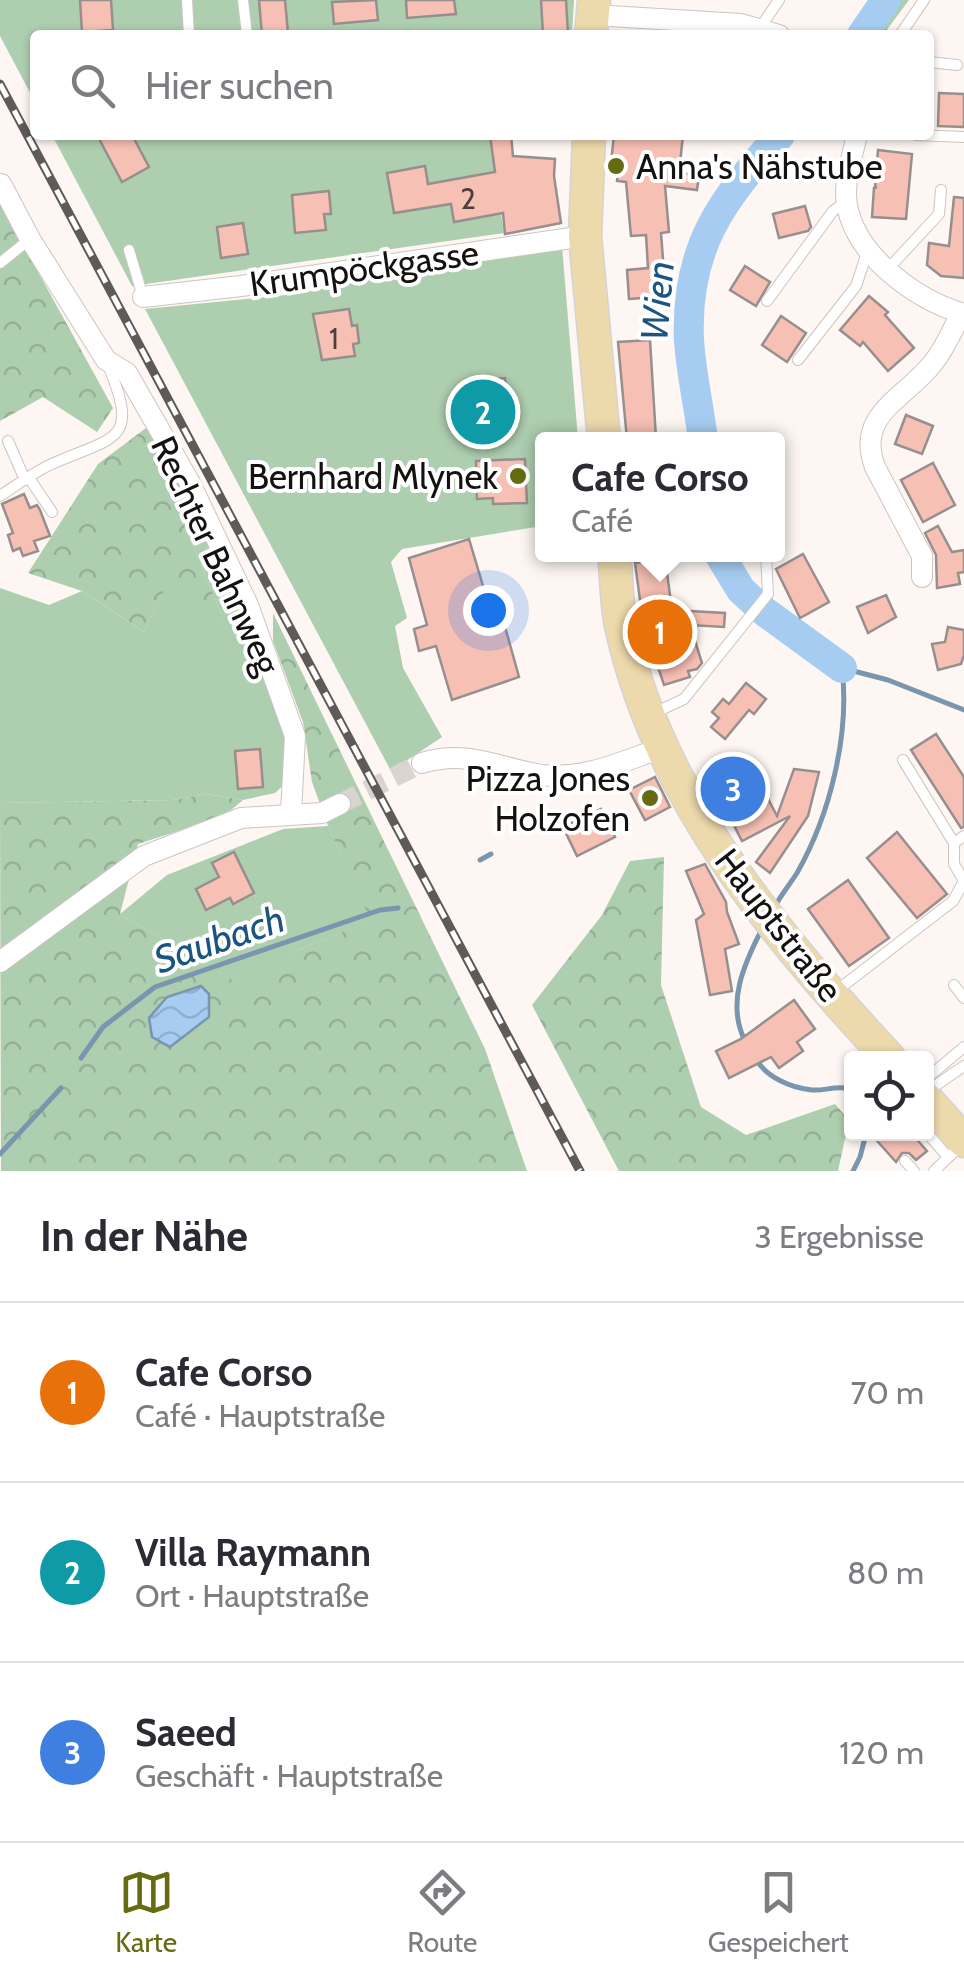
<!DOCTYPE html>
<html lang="de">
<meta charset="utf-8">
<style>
body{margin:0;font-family:Cabin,sans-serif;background:#f2f2f3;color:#2b2b33}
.controls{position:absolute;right:30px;bottom:30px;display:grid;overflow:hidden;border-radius:10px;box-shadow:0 2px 8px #0004}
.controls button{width:90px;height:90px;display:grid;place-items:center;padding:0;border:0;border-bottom:2px solid #e1e1e2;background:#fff;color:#2b2b33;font:50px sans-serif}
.you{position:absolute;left:488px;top:610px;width:35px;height:35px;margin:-25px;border:8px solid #fff;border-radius:50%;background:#1a73e8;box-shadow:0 0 0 15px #1a73e833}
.badge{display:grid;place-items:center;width:65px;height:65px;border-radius:50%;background:#656b0e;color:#fff;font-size:32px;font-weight:700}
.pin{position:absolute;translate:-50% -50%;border:5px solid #fff;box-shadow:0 2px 10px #0006}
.popup{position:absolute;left:535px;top:432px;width:250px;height:130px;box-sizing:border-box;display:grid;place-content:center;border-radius:10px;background:#fff;filter:drop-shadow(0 2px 8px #0005);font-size:32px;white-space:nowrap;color:#7c7c81}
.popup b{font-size:38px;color:#2b2b33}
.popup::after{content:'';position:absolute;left:50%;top:100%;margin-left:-20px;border:20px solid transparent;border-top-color:#fff}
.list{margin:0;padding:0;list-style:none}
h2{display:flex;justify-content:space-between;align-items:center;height:130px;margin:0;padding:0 40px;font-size:42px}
h2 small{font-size:32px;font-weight:400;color:#7c7c81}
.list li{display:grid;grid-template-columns:65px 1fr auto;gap:30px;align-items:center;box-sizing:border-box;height:180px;padding:0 40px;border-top:2px solid #e1e1e2}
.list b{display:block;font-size:38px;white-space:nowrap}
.list p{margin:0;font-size:32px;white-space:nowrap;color:#7c7c81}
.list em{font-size:32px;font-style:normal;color:#7c7c81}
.icon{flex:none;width:55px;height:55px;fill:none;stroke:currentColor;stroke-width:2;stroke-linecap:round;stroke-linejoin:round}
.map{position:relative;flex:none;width:964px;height:1171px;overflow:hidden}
.search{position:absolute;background:#fff;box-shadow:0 2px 8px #0004;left:30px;right:30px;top:30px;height:110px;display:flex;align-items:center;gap:25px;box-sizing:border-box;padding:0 35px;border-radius:10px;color:#7c7c81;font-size:38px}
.sheet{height:670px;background:#fff}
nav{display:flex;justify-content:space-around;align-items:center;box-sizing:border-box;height:140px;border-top:2px solid #e1e1e2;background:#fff;font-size:28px;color:#7c7c81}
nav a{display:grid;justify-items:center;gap:5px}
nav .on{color:#656b0e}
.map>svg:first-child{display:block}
</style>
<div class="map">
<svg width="964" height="1171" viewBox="0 0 964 1171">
<defs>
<pattern id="forest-crowns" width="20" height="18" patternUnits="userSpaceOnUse" patternTransform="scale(2.5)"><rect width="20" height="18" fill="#aeceb0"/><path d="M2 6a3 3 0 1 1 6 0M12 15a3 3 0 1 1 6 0" fill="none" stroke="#95b096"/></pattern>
<pattern id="water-waves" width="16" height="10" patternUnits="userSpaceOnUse" patternTransform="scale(2.5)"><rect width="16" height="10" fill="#a6cdf1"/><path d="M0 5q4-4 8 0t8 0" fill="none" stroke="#8eafce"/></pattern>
</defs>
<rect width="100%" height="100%" fill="#fdf6f2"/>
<g fill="#aeceb0">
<path d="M0,0h574l-2,35h-537v67l-35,-66z"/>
<path d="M52,135h437l15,98 -372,53z"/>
<path d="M562,246l16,193 -36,1v86l-140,23 -11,13 16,56 -12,8 8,42 39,69 -51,34 -246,-462 151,-15 136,-27z"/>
<path d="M178,472l60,134 49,129v47l-12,11 -32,7 -36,-6 -34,6 -173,3v-215l49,17 33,-14 62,41 25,-53 55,41 -58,-138z"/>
<path d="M328,826l44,95 -77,30 -43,41 -132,-78 47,-39 116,-46z"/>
</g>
<g fill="url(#forest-crowns)">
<path d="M872,0h37l-26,35h-35z"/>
<path d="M0,203l113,205 -16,24 -54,-35 -43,24z"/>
<path d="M146,428l32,44 -12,10 59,140 -56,-42 -25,52 -62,-41 -54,-18 70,-109z"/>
<path d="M273,613l212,436 42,122h-526l-1,-368 173,-3 34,-6 36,6 -19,16 -86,28 -18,70 131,77 44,-40 76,-30 -43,-95 -16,-44 -9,-60 -30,-81z"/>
<path d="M664,857l-3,128 40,122 45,28 89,-31 14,16 -11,51h-219l-87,-166 70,-90 28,-54z"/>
</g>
<path fill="url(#water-waves)" stroke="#7a95ae" stroke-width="2.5" d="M201,986l8,8v23l-39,30 -18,-10 -3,-19 18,-21z"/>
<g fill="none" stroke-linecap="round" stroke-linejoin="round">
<g stroke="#7a95ae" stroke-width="5">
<path d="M480,860l11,-6"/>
<path d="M775,906c6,-11 15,-22 22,-33 33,-58 53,-139 45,-205l46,12 76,30"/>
<path d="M745,1041c-19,-38 -1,-77 17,-112"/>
<path d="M81,1058l22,-31 52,-40 225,-77 18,-2"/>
<path d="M756,1059c10,18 35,29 56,31 15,1 22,-5 40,-1"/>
<path d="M0,1154l61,-66"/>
<path d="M853,1171l7,-14 6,-23"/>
</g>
<g stroke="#a6cdf1" stroke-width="30">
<path d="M862,35l24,-35"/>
<path d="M703,440c-4,-34 -12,-67 -14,-100 -4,-93 33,-140 91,-205"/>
<path d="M719,554l22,36 24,22 77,56"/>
</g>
</g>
<g fill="#f7c0b4" stroke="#978f8e" stroke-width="2.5">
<path d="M80,0h31l2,30 -31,2z"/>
<path d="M259,0h26l3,33 -26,2z"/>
<path d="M376,0l2,20 -44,4 -2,-22z"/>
<path d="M406,0h48l2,14 -49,4z"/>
<path d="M541,0h25l2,35h-25z"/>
<path d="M939,93l25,1v33l-26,-1z"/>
<path d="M97,135h35l17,32 -27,15z"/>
<path d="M490,135h21l2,21 42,3 -1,17 7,47 -56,11 -2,-21 -49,9 -3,-18 -57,9 -7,-40 38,-7 3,18 67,-12z"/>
<path d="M614,135h69l-4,38 20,2 -2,15 -32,-4 4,46 -8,1 3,39 -9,1 2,24 -28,2 -2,-29 21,-2 -2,-33 -15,1 -5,-54 -9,-1 1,-8 -8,-1z"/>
<path d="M878,150l34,4 -6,65 -34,-2 2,-29 3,-1h-2z"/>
<path d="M329,191l2,23h-7l2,16 -31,3 -3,-38z"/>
<path d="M954,197l10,1v80l-23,-2 -14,-11 2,-22 20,3z"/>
<path d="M805,206l6,21 -3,4 -29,7 -6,-24z"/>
<path d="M243,223l5,31 -27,4 -4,-31z"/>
<path d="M745,266l25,16 -14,24 -26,-16z"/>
<path d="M869,296l19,16 -3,3 29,33 -26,23 -25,-29 -3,4 -20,-16z"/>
<path d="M349,309l3,17 5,-1 2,18 -6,1 2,12 -33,4 -9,-46z"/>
<path d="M781,316l25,17 -19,29 -25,-17z"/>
<path d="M650,340l6,98 -29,2 -9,-98z"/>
<path d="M505,378l4,46 -50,5 -3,-29 11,-1 -2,-17z"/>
<path d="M906,415l27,11 -11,28 -27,-10z"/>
<path d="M525,459l2,44 -34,1v-6l-16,1 -1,-38z"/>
<path d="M933,463l22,42 -32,17 -22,-42z"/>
<path d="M24,494l6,14 7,-3 3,5 10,26 -16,5 4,10 -15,5 -3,-8 -7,3 -5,-16 5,-2 -11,-29z"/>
<path d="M938,526l14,26 12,-2v22l-6,1 2,11 -23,4 -1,-33 -11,-22z"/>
<path d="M469,539l26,87 9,-3 15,54 -67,23 -16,-54 -17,5 -5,-22 13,-4 -18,-67z"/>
<path d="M803,554l26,48 -29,16 -24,-49z"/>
<path d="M665,558l7,52 53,3 -1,14 -34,-2 12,38 -5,6 -9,2 2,6 -26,8 -21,-63 -8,-59z"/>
<path d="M886,595l10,22 -28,16 -11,-26z"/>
<path d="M948,627l16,3v25l-3,9 -23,6 -6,-26 13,-2z"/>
<path d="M746,683l20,16 -12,15 -5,-4 -24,29 -14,-12 8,-9 -7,-6 11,-13 6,5z"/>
<path d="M936,734l28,43v50l-3,1 -50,-78z"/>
<path d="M260,749l3,38 -25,2 -3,-38z"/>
<path d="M794,769l25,3 -11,44 -38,57 -14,-11 34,-46 -48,25 -13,-25 -4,3 -13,-25 42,-22 23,44z"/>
<path d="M655,777l15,30 -25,13 -16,-30z"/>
<path d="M601,809l14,28 -38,19 -14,-29z"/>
<path d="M897,832l50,62 -30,24 -50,-60z"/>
<path d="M234,852l20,41 -21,11 -3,-6 -24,12 -10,-21 23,-12 -7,-14z"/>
<path d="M705,864l21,38 1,10 12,32 -14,5 7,42 -22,4 -14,-75 8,-6 -18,-43z"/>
<path d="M848,880l41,58 -40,28 -41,-57z"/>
<path d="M794,1000l21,29 -18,13 6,9 -24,17 -8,-11 -42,21 -13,-27 25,-12z"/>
<path d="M871,1134h41l15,17 -11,9 -7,-7h-7l-6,9z"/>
</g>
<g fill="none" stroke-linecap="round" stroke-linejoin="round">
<path stroke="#dad4d0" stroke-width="20" stroke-dasharray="20 10" stroke-linecap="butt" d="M340,804l82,-41"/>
<g stroke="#ccc5c1" stroke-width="12">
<g id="lane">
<path d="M187,0l2,35"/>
<path d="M243,0l4,35"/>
<path d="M760,28l19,-28"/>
<path d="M900,35l24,-35"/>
<path d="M929,62l28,3"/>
<path d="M916,135l48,2"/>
<path d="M129,250l14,47"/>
<path d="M0,263l30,-24"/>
<path d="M888,269l51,-55 2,-24"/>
<path d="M767,301l66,-90 13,-9"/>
<path d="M798,360l58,-74 12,-36"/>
<path d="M8,441l17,39"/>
<path d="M29,478l23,34"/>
<path d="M0,496c17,-11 35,-25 54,-33 62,-27 86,-21 54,-98"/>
<path d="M652,714l32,-15 84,-105 -2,-40"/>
<path d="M903,760l51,83"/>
<path d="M954,985l10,13"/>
<path d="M835,992l118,-91 11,-20 -10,-17v-21l10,-7"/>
<path d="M926,1079l38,-32"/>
<path d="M926,1092l38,-26"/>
<path d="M926,1132l22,25"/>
<path d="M905,1161l9,10"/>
<path d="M934,1171l26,-25"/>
</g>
</g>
<g stroke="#ccc5c1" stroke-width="22">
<g id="street">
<path d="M593,15l148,9 38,11"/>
<path d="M857,135c-5,22 -14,48 -10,70 9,52 70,95 117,109"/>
<path d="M1,184l29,55 76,121 21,13 63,110 58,122 47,131 -4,78"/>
<path d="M143,297l98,-11 344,-50"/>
<path d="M922,577v-21l-47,-89c-20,-53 30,-68 58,-104 12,-14 19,-33 28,-49"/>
<path d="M422,763c46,-14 75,5 120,12 42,5 81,-14 120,-27"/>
<path d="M0,962l144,-106 97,-38 81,-5 18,-9"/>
</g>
</g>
<g stroke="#d5d4d4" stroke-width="35">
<g id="primary">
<path d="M591,35l3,-35"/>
<path d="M589,135l-4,101 19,204"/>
<path d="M614,554c3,25 2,52 8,76 38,169 153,305 267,428"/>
<path d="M926,1099l38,42"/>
</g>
</g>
<use href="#lane" stroke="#fff" stroke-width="10"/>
<use href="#street" stroke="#fff" stroke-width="20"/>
<use href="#primary" stroke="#ecd9ac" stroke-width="32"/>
<g stroke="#5e5a58" stroke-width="9">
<path id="rail" d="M0,84l580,1087"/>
</g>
<use href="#rail" stroke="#fff" stroke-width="5" stroke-dasharray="15" stroke-linecap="butt"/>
</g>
<g fill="#656b0e" stroke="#fff" stroke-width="4">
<circle cx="616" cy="166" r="10"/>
<circle cx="518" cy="476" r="10"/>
<circle cx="650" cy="798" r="10"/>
</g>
<g text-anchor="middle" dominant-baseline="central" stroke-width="8" stroke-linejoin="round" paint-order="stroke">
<g font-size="30" fill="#4d3e39">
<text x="468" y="198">2</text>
<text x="334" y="338">1</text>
</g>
<g font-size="35" fill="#141210" stroke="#fff" text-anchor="end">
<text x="636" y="166" text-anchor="start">Anna's Nähstube</text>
<text x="498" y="476">Bernhard Mlynek</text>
<text x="630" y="778">Pizza Jones<tspan x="630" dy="40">Holzofen</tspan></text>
</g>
<g font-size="35" fill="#141210" stroke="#fff">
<text transform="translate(364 268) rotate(-8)">Krumpöckgasse</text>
<text transform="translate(216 555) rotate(65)">Rechter Bahnweg</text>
<text transform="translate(779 925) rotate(52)">Hauptstraße</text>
</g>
<g font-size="38" font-style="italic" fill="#1a5482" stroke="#fff">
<text transform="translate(657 301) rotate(-85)">Wien</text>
<text transform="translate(219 939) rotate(-19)">Saubach</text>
</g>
</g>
</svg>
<div class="controls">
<button><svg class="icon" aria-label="locate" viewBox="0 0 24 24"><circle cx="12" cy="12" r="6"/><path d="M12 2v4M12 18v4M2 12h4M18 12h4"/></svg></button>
</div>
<div class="you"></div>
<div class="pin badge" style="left:660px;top:632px;background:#e8710a">1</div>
<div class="popup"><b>Cafe Corso</b>Café</div>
<div class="pin badge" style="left:483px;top:412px;background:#0f9aa8">2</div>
<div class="pin badge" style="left:733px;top:789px;background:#3f7fe0">3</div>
<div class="search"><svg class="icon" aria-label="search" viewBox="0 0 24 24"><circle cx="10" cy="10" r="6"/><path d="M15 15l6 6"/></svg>Hier suchen</div>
</div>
<section class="sheet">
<h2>In der Nähe<small>3 Ergebnisse</small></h2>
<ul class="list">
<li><span class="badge" style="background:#e8710a">1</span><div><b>Cafe Corso</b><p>Café · Hauptstraße</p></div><em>70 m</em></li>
<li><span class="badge" style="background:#0f9aa8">2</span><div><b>Villa Raymann</b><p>Ort · Hauptstraße</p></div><em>80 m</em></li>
<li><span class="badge" style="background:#3f7fe0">3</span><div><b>Saeed</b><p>Geschäft · Hauptstraße</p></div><em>120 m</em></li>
</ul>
</section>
<nav>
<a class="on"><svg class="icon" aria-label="map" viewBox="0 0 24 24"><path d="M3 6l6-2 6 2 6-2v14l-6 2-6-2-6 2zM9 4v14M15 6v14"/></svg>Karte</a>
<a><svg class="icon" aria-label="directions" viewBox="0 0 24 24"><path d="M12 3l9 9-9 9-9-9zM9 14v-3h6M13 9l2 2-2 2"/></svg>Route</a>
<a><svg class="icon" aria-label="saved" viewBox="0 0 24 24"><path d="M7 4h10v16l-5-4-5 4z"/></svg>Gespeichert</a>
</nav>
